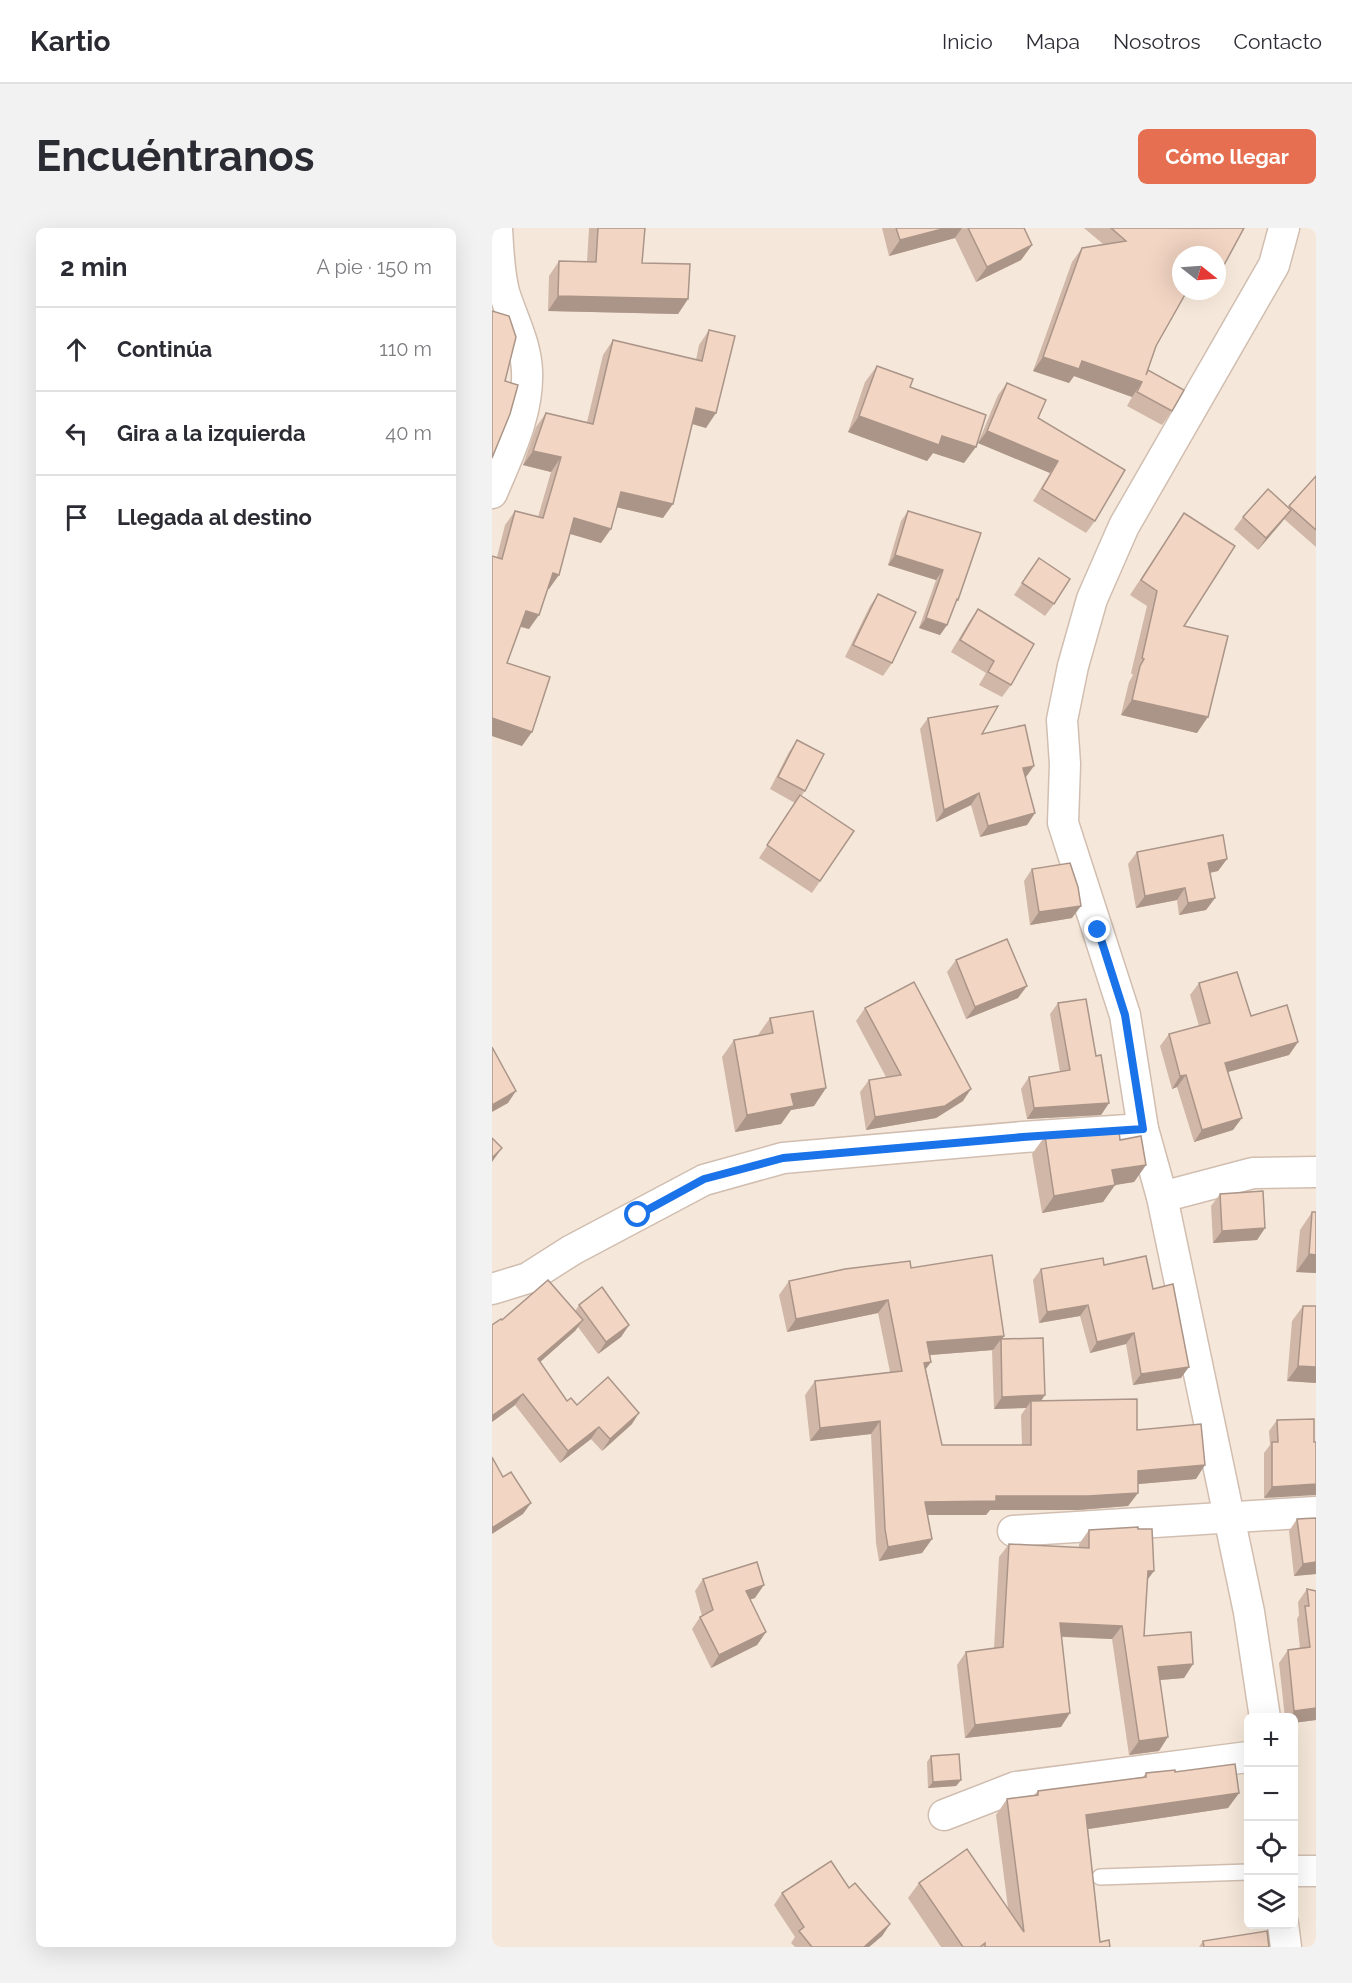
<!DOCTYPE html>
<html lang="es">
<meta charset="utf-8">
<style>
body{margin:0;font-family:Raleway,sans-serif;background:#f2f2f3;color:#2b2b33}
.controls{position:absolute;right:18px;bottom:18px;display:grid;overflow:hidden;border-radius:9px;box-shadow:0 6px 24px #0002}
.controls button{width:54px;height:54px;display:grid;place-items:center;padding:0;border:0;border-bottom:2px solid #e1e1e2;background:#fff;color:#2b2b33;font:30px sans-serif}
.compass{position:absolute;left:680px;top:18px;width:54px;height:54px;border-radius:50%;background:#fff;box-shadow:0 6px 24px #0002;rotate:107deg}
.stop{position:absolute;width:18px;height:18px;margin:-14px;border:4px solid #1a73e8;border-radius:50%;background:#fff}
.stop.end{background:#1a73e8;border-color:#fff;box-shadow:0 2px 6px #0008}
.list{margin:0;padding:0;list-style:none}
h2{display:flex;justify-content:space-between;align-items:center;height:78px;margin:0;padding:0 24px;font-size:26px}
h2 small{font-size:20px;font-weight:400;color:#7c7c81}
.list li{display:grid;grid-template-columns:39px 1fr auto;gap:18px;align-items:center;box-sizing:border-box;height:84px;padding:0 24px;border-top:2px solid #e1e1e2}
.list b{display:block;font-size:22px;white-space:nowrap}
.list em{font-size:20px;font-style:normal;color:#7c7c81}
.icon{flex:none;width:33px;height:33px;fill:none;stroke:currentColor;stroke-width:2;stroke-linecap:round;stroke-linejoin:round}
.map{position:relative;flex:none;width:824px;height:1719px;overflow:hidden;border-radius:9px}
header{display:flex;align-items:center;gap:36px;box-sizing:border-box;height:84px;padding:0 30px;background:#fff;border-bottom:2px solid #e1e1e2}
header strong{font-size:28px}
nav{display:flex;gap:33px;margin-inline-start:auto;font-size:21px}
.intro{display:flex;align-items:center;justify-content:space-between;box-sizing:border-box;height:144px;padding:0 36px}
h1{margin:0;font-size:42px}
.button{padding:15px 27px;border-radius:9px;background:#e76f51;color:#fff;font-size:21px;font-weight:700}
main{display:flex;gap:36px;padding:0 36px}
aside{flex:1;background:#fff;border-radius:9px;box-shadow:0 6px 24px #0002}
.map>svg:first-child{display:block}
</style>
<header>
<strong>Kartio</strong>
<nav><a>Inicio</a><a>Mapa</a><a>Nosotros</a><a>Contacto</a></nav>
</header>
<div class="intro"><h1>Encuéntranos</h1><a class="button">Cómo llegar</a></div>
<main>
<aside>
<h2>2 min<small>A pie · 150 m</small></h2>
<ul class="list">
<li><svg class="icon" aria-label="ahead" viewBox="0 0 24 24"><path d="M12 20V5M6 11l6-6 6 6"/></svg><div><b>Continúa</b></div><em>110 m</em></li>
<li><svg class="icon" aria-label="left" viewBox="0 0 24 24"><path d="M17 20v-9H6M10 6l-5 5 5 5"/></svg><div><b>Gira a la izquierda</b></div><em>40 m</em></li>
<li><svg class="icon" aria-label="arrive" viewBox="0 0 24 24"><path d="M6 21V4h12l-3 4 3 4H6"/></svg><div><b>Llegada al destino</b></div></li>
</ul>
</aside>
<div class="map">
<svg width="824" height="1719" viewBox="0 0 824 1719">
<rect width="100%" height="100%" fill="#fdf6ec"/>
<path fill="#f5e8da" fill-rule="evenodd" d="M0,0h824v1719h-824zM689,27h36v36h-36zM756,1490h46v206h-46z"/>
<g fill="none" stroke-linecap="round" stroke-linejoin="round">
<g stroke="#d1beb0" stroke-width="18">
<path id="service" d="M608,1649l148,-5"/>
</g>
<g stroke="#d1beb0" stroke-width="33">
<g id="minor">
<path d="M0,265c16,-38 37,-80 35,-122 -1,-28 -15,-53 -23,-79 -5,-20 -6,-44 -7,-64"/>
<path d="M670,969l91,-24 63,-1"/>
<path d="M0,1061l36,-11 44,-28 132,-70 79,-22 240,-21 120,-8"/>
<path d="M521,1303l303,-19"/>
<path d="M773,1490l-16,-106 -87,-415 -19,-68 -18,-114 -62,-192 2,-59 -3,-44 11,-54 19,-67 32,-73 150,-261 10,-37"/>
<path d="M452,1587l72,-28 232,-30"/>
<path d="M802,1643h22"/>
<path d="M791,1696l3,23"/>
</g>
</g>
<use href="#service" stroke="#fff" stroke-width="15"/>
<use href="#minor" stroke="#fff" stroke-width="30"/>
</g>
<g fill="#d1b7a8" fill-rule="evenodd">
<path d="M97,0h56l-3,35 46,36 -10,15 -130,-3 1,-35 10,-15 28,1z"/>
<path d="M390,0h142l8,17 -11,15 -45,22 -21,-44 -66,18z"/>
<path d="M592,0h160l-63,27 -25,91 -9,27 25,38 -10,14 -35,-19 5,-9 -58,-21 -5,7 -36,-12 39,-109 10,-14 21,-4z"/>
<path d="M706,63h10l-3,4z"/>
<path d="M217,102l-3,98 -14,-4 -29,94 -46,-11 -16,36 -31,-9 -21,55h-1l-19,40 -9,-2 -13,36 15,83 -30,-10 5,-179 8,-32 10,-14 23,6 13,-45 -28,-7 13,-38 10,-14 41,9 16,-67 10,-15 83,20 3,-15z"/>
<path d="M385,138l33,21 54,76 -31,-10 -6,8 -79,-29 17,-50z"/>
<path d="M515,155l31,35 57,103 -9,12 -53,-32 17,-28 -72,-30 20,-48z"/>
<path d="M824,248v71l-32,-28 -26,31 -24,-21 9,-12 46,-10z"/>
<path d="M416,283l50,89 -4,5 -7,20 -7,10 -21,-7 17,-48 -48,-15 13,-44z"/>
<path d="M692,285v113l13,107 -76,-18 8,-33 4,-7 -2,-2 16,-67 -17,-11z"/>
<path d="M547,330l15,46 -9,12 -31,-21z"/>
<path d="M386,366l14,69 -9,13 -38,-19 25,-51z"/>
<path d="M486,381l33,76 -9,12 -23,-12 7,-12 -35,-21 18,-30z"/>
<path d="M436,490l54,16 44,43 -1,1 10,35 -8,12 -47,12 -9,-32 -35,17 -16,-93z"/>
<path d="M305,512l8,51 -4,5 53,35 -42,62 -53,-35 36,-55 -25,-14 19,-37z"/>
<path d="M645,624l90,7 -9,12 -8,2 5,25 -9,12 -27,5 -2,-15 -41,8 -8,-44z"/>
<path d="M540,641l40,49 -42,7 -6,-44z"/>
<path d="M464,732l62,38 -52,21 -19,-47z"/>
<path d="M707,755l52,33 47,26 -9,13 -61,17 5,58 -39,12 -17,-55 -5,2 -12,-43 9,-12 30,-8 -9,-31z"/>
<path d="M566,775l38,53 13,47 -8,12 -74,4 -6,-30 8,-12 31,-5 -10,-58z"/>
<path d="M373,780l98,93 -27,17 -70,12 -6,-38 9,-12 17,-3 -30,-56z"/>
<path d="M278,790l56,70 -12,18 -23,4 -10,14 -46,8 -13,-75 12,-17 24,-5z"/>
<path d="M553,908l75,4 26,25 -12,17 -19,3 -12,17 -61,11 -10,-59z"/>
<path d="M728,966l45,34 -8,12 -44,3 -2,-37z"/>
<path d="M820,984l4,61 -20,-1 4,-42z"/>
<path d="M612,1037l49,24 28,89 -48,7 -7,-41 -36,9 -10,-37 -41,7 -6,-43 8,-11z"/>
<path d="M419,1040l91,71 39,62 96,29 59,49 -58,5v9l-10,13 -50,4h-88l-4,5h-59l5,24 -10,14 -43,8 -3,-18 -5,-109 -61,7 -5,-46 10,-14 75,-9 -12,-59 -91,19 -8,-37 10,-14zM501,1122l-1,1 2,58 32,-1 -5,7 1,30h-80l-16,-76 5,-7 -1,-7z"/>
<path d="M87,1077l50,20 -8,12 -23,17 -20,-27 -3,4 -35,31 27,39 65,23 -30,27 -11,-12 -31,24 -45,-58 -23,17v-97l10,-5 73,-9z"/>
<path d="M811,1078l13,77 -29,-2 5,-60z"/>
<path d="M785,1192l37,22 -50,56v-45l6,-8 -1,-14z"/>
<path d="M805,1291l19,55 -22,2 -5,-45z"/>
<path d="M646,1301l16,42 -7,9 -3,56 49,28 -9,14 -24,2 -1,71 -30,4 -17,-116 -51,-2v90l-96,11 -8,-73 9,-13 28,-4 5,-91 10,-13 70,4v-4l10,-14z"/>
<path d="M211,1351l52,19 -5,1 16,33 -9,13 -46,23 -19,-39 8,-12 2,-1 -7,-25z"/>
<path d="M815,1361l9,2v129l-23,3v-5h-8l-6,-55 9,-13 12,-1 -3,-30 2,-4 -1,-13z"/>
<path d="M439,1528l30,24 -5,6 -28,2 -1,-26z"/>
<path d="M683,1544l64,21 -11,15 -140,21 12,113 10,5h-169l-33,-49 11,-15 89,25 -12,-93 11,-16 27,-4 4,-4 105,-14 3,-4z"/>
<path d="M357,1660l41,36 -8,12 -13,11h-74l-4,-4 4,-6 -21,-32 8,-12z"/>
<path d="M711,1713l66,6h-70z"/>
</g>
<g fill="#aa9588">
<path d="M454,0h16l-7,10 -66,18 11,-16z"/>
<path d="M540,17l-11,15 -45,22 11,-15z"/>
<path d="M66,68l130,3 -10,15 -130,-3z"/>
<path d="M551,129l39,4 60,21 -10,15 -58,-21 -5,7 -36,-12z"/>
<path d="M204,180l20,5 -10,15 -20,-6z"/>
<path d="M367,188l83,20 34,11 -12,16 -31,-10 -6,8 -79,-29z"/>
<path d="M495,203l71,30 -8,12 -72,-30z"/>
<path d="M41,223l28,6 -10,15 -28,-7z"/>
<path d="M129,264l52,12 -10,14 -52,-12z"/>
<path d="M799,282l-9,12 -24,28 8,-12z"/>
<path d="M82,290l37,11 -10,14 -37,-11z"/>
<path d="M403,327l48,15 -7,10 -48,-15z"/>
<path d="M61,345l6,2 -10,14 -6,-1z"/>
<path d="M34,383l13,4 -10,14 -13,-4z"/>
<path d="M434,390l21,7 -7,10 -21,-7z"/>
<path d="M640,472l76,17 -11,16 -76,-18z"/>
<path d="M0,490l40,14 -10,14 -30,-10z"/>
<path d="M542,538l-8,11 -11,3 8,-12z"/>
<path d="M487,565l-8,12 -35,17 8,-12z"/>
<path d="M543,585l-8,12 -47,12 8,-11z"/>
<path d="M735,631l-9,12 -19,4 9,-12z"/>
<path d="M693,660l-8,12 -41,8 9,-12z"/>
<path d="M723,670l-9,12 -27,5 9,-12z"/>
<path d="M589,678l-9,12 -42,7 9,-13z"/>
<path d="M535,758l-9,12 -52,21 9,-12z"/>
<path d="M806,814l-9,13 -72,20 8,-12z"/>
<path d="M694,847l-9,12 -5,2 8,-13z"/>
<path d="M334,860l-12,18 -23,4 -10,14 -46,8 12,-17 44,-21z"/>
<path d="M479,861l-8,12 -27,17 -70,12 9,-13z"/>
<path d="M24,863l-8,12 -16,9v-7z"/>
<path d="M617,875l-8,12 -74,4 7,-11z"/>
<path d="M750,890l-9,12 -39,12 8,-12z"/>
<path d="M10,920l-10,14v-4z"/>
<path d="M654,937l-12,17 -19,3 -12,17 -61,11 12,-17 58,-26z"/>
<path d="M773,1000l-8,12 -44,3 9,-12z"/>
<path d="M817,1026l7,1v18l-20,-1z"/>
<path d="M396,1072l-10,13 -91,19 9,-13z"/>
<path d="M596,1077l-8,11 -41,7 8,-11z"/>
<path d="M91,1092l-8,11 -45,40 8,-12z"/>
<path d="M137,1097l-8,12 -23,17 8,-12z"/>
<path d="M642,1105l-8,11 -36,9 7,-11z"/>
<path d="M512,1108l-3,5v-2l-8,11 -75,6 9,-14z"/>
<path d="M439,1134l-10,13 3,-12z"/>
<path d="M806,1138l18,1v16l-29,-2z"/>
<path d="M697,1139l-8,11 -48,7 8,-11z"/>
<path d="M31,1166l-8,11 -23,17v-6z"/>
<path d="M553,1167l-8,12 -6,-6 -5,7 -32,1 8,-12z"/>
<path d="M147,1185l-7,11 -30,27 8,-12z"/>
<path d="M388,1193l-9,13 -61,7 10,-13z"/>
<path d="M107,1199l-8,12 -31,24 8,-12z"/>
<path d="M713,1237l-9,14 -68,6 10,-14z"/>
<path d="M824,1256v11l-52,3 8,-11z"/>
<path d="M646,1265l-10,13 -50,4h-88l-4,5h-71l10,-13 71,-6z"/>
<path d="M39,1275l-8,11 -31,20v-6z"/>
<path d="M440,1311l-10,14 -43,8 9,-14z"/>
<path d="M824,1334v12l-22,2 9,-12z"/>
<path d="M656,1343h6l-10,13z"/>
<path d="M272,1357l-9,13 -18,6 9,-13z"/>
<path d="M568,1395l62,3 -10,13 -62,-3z"/>
<path d="M274,1404l-9,13 -46,23 8,-13z"/>
<path d="M701,1436l-9,14 -36,3 10,-14z"/>
<path d="M824,1480v12l-23,3v-5h-3l4,-7z"/>
<path d="M578,1485l-9,14 -96,11 10,-13z"/>
<path d="M676,1509l-9,14 -30,4 10,-14z"/>
<path d="M469,1552l-5,6 -28,2 5,-6z"/>
<path d="M747,1565l-11,15 -153,23 11,-16z"/>
<path d="M398,1696l-8,12 -13,11h-5z"/>
</g>
<g fill="#f3d5c3" stroke="#aa9588" stroke-width="1.5">
<path d="M106,0h47l-3,35 48,1 -2,35 -130,-3 1,-35 37,1z"/>
<path d="M404,0h50l-46,12z"/>
<path d="M476,0h56l8,17 -45,22z"/>
<path d="M619,0h133l-27,50v-23h-36v36h6l-31,55 -10,29 2,-5 36,20 -12,21 -35,-19 5,-10 -60,-21 -3,8 -36,-12 39,-109 44,-7z"/>
<path d="M0,83l17,5 7,21 -11,44 13,4 -8,29 -18,44z"/>
<path d="M217,102l26,6 -19,77 -20,-5 -23,96 -52,-12 -10,37 -37,-11 -15,57 -6,-2 -14,42 -13,-4 -19,52 43,14 -18,55 -40,-14v-162l10,3 13,-48 28,7 18,-61 -28,-6 13,-38 47,11 20,-84 89,21z"/>
<path d="M385,138l36,13 -3,8 76,28 -10,32 -34,-11 -3,9 -80,-29z"/>
<path d="M515,155l39,17 -8,18 87,52 -30,51 -53,-32 16,-28 -71,-30z"/>
<path d="M824,248v54l-27,-24z"/>
<path d="M776,261l23,21 -25,28 -23,-21z"/>
<path d="M416,283l73,22 -23,67 -1,-1 -10,26 -21,-7 17,-48 -48,-15z"/>
<path d="M692,285l51,33 -51,80 44,10 -20,81 -76,-17 8,-34 4,-7 -2,-1 15,-67 -16,-11z"/>
<path d="M547,330l31,21 -16,25 -32,-21z"/>
<path d="M386,366l38,18 -24,51 -39,-18z"/>
<path d="M486,381l56,35 -23,41 -23,-13 6,-11 -34,-21z"/>
<path d="M506,478l-16,28 43,-9 9,41 -11,2 12,45 -47,13 -9,-33 -35,17 -16,-92z"/>
<path d="M305,512l27,14 -19,37 -27,-14z"/>
<path d="M308,567l54,36 -34,50 -53,-36z"/>
<path d="M731,607l4,24 -19,4 7,35 -27,5 -3,-15 -40,8 -8,-44z"/>
<path d="M578,635l8,24 3,19 -42,6 -7,-43z"/>
<path d="M515,711l20,47 -52,21 -19,-47z"/>
<path d="M745,744l14,44 36,-11 11,37 -73,21 17,55 -40,12 -16,-55 -6,1 -11,-42 41,-11 -11,-40z"/>
<path d="M422,754l57,107 -26,17 -70,11 -6,-37 32,-5 -36,-67z"/>
<path d="M594,771l10,57 5,-1 8,48 -75,5 -5,-31 41,-7 -12,-67z"/>
<path d="M321,783l13,77 -35,6 3,12 -47,9 -13,-75 39,-7 -3,-15z"/>
<path d="M0,819l24,44 -24,14z"/>
<path d="M627,903l1,9 21,-4 5,29 -34,5 3,15 -61,11 -9,-60z"/>
<path d="M0,910l10,10 -10,10z"/>
<path d="M771,963l2,37 -43,3 -2,-37z"/>
<path d="M820,984h4v43l-7,-1z"/>
<path d="M500,1027l12,81 -77,6 4,20 -7,1 18,82h89v-44l106,-2v31l64,-6 4,41 -67,6v22l-50,3h-92v5l-71,1 7,37 -44,8 -3,-18 -5,-108 -60,7 -5,-47 87,-10 -14,-71 -92,19 -7,-38 56,-12 65,-8 1,7z"/>
<path d="M654,1028l7,33 20,-5 16,83 -48,7 -7,-41 -37,9 -9,-37 -41,7 -6,-43 62,-11 1,7z"/>
<path d="M56,1052l35,40 -45,39 29,42 4,-3 6,7 31,-28 31,36 -29,26 -11,-12 -31,24 -45,-57 -31,22v-91l9,-6 1,1z"/>
<path d="M110,1059l27,38 -23,17 -27,-37z"/>
<path d="M811,1078h13v61l-18,-1z"/>
<path d="M551,1110l2,57 -43,2 -1,-58z"/>
<path d="M822,1191v23h2v42l-44,3v-45h6l-1,-22z"/>
<path d="M0,1229l11,20 8,-5 20,31 -39,25z"/>
<path d="M824,1290v44l-13,2 -6,-45z"/>
<path d="M646,1299v2h14l2,42h-6l-4,65 47,-4 2,32 -35,3 10,70 -29,4 -17,-115 -62,-3 10,90 -95,12 -9,-73 37,-5 6,-103 80,4v-18z"/>
<path d="M265,1334l7,23 -18,6 20,41 -47,23 -19,-38 13,-7 -10,-31z"/>
<path d="M815,1361l9,2v117l-22,3 -6,-61 22,-3 -5,-41h4z"/>
<path d="M467,1526l2,26 -28,2 -2,-26z"/>
<path d="M743,1536l4,29 -153,22 14,127 9,-2 1,7h-125v-4l-5,4h-17l-44,-64 48,-34 57,83 -17,-133 31,-4v-4l108,-14v-4l29,-3v2z"/>
<path d="M339,1633l18,27 6,-5 35,41 -26,23h-52l-13,-16 5,-4 -22,-34z"/>
<path d="M775,1703l2,16h-65l-1,-6z"/>
</g>
<g fill="none" stroke-linecap="round" stroke-linejoin="round">
<path stroke="#1a73e8" stroke-width="8" d="M146,987l66,-36 79,-21 240,-21 120,-8 -18,-114 -27,-85"/>
</g>
</svg>
<div class="controls">
<button>+</button>
<button>−</button>
<button><svg class="icon" aria-label="locate" viewBox="0 0 24 24"><circle cx="12" cy="12" r="6"/><path d="M12 2v4M12 18v4M2 12h4M18 12h4"/></svg></button>
<button><svg class="icon" aria-label="layers" viewBox="0 0 24 24"><path d="M12 4l9 5-9 5-9-5zM3 14l9 5 9-5"/></svg></button>
</div>
<svg class="compass" viewBox="-18 -18 36 36"><path d="M0-13l5 13h-10z" fill="#e53935"/><path d="M0 13l5-13h-10z" fill="#7c7c81"/></svg>
<div class="stop" style="left:146px;top:987px"></div>
<div class="stop end" style="left:606px;top:702px"></div>
</div>
</main>
